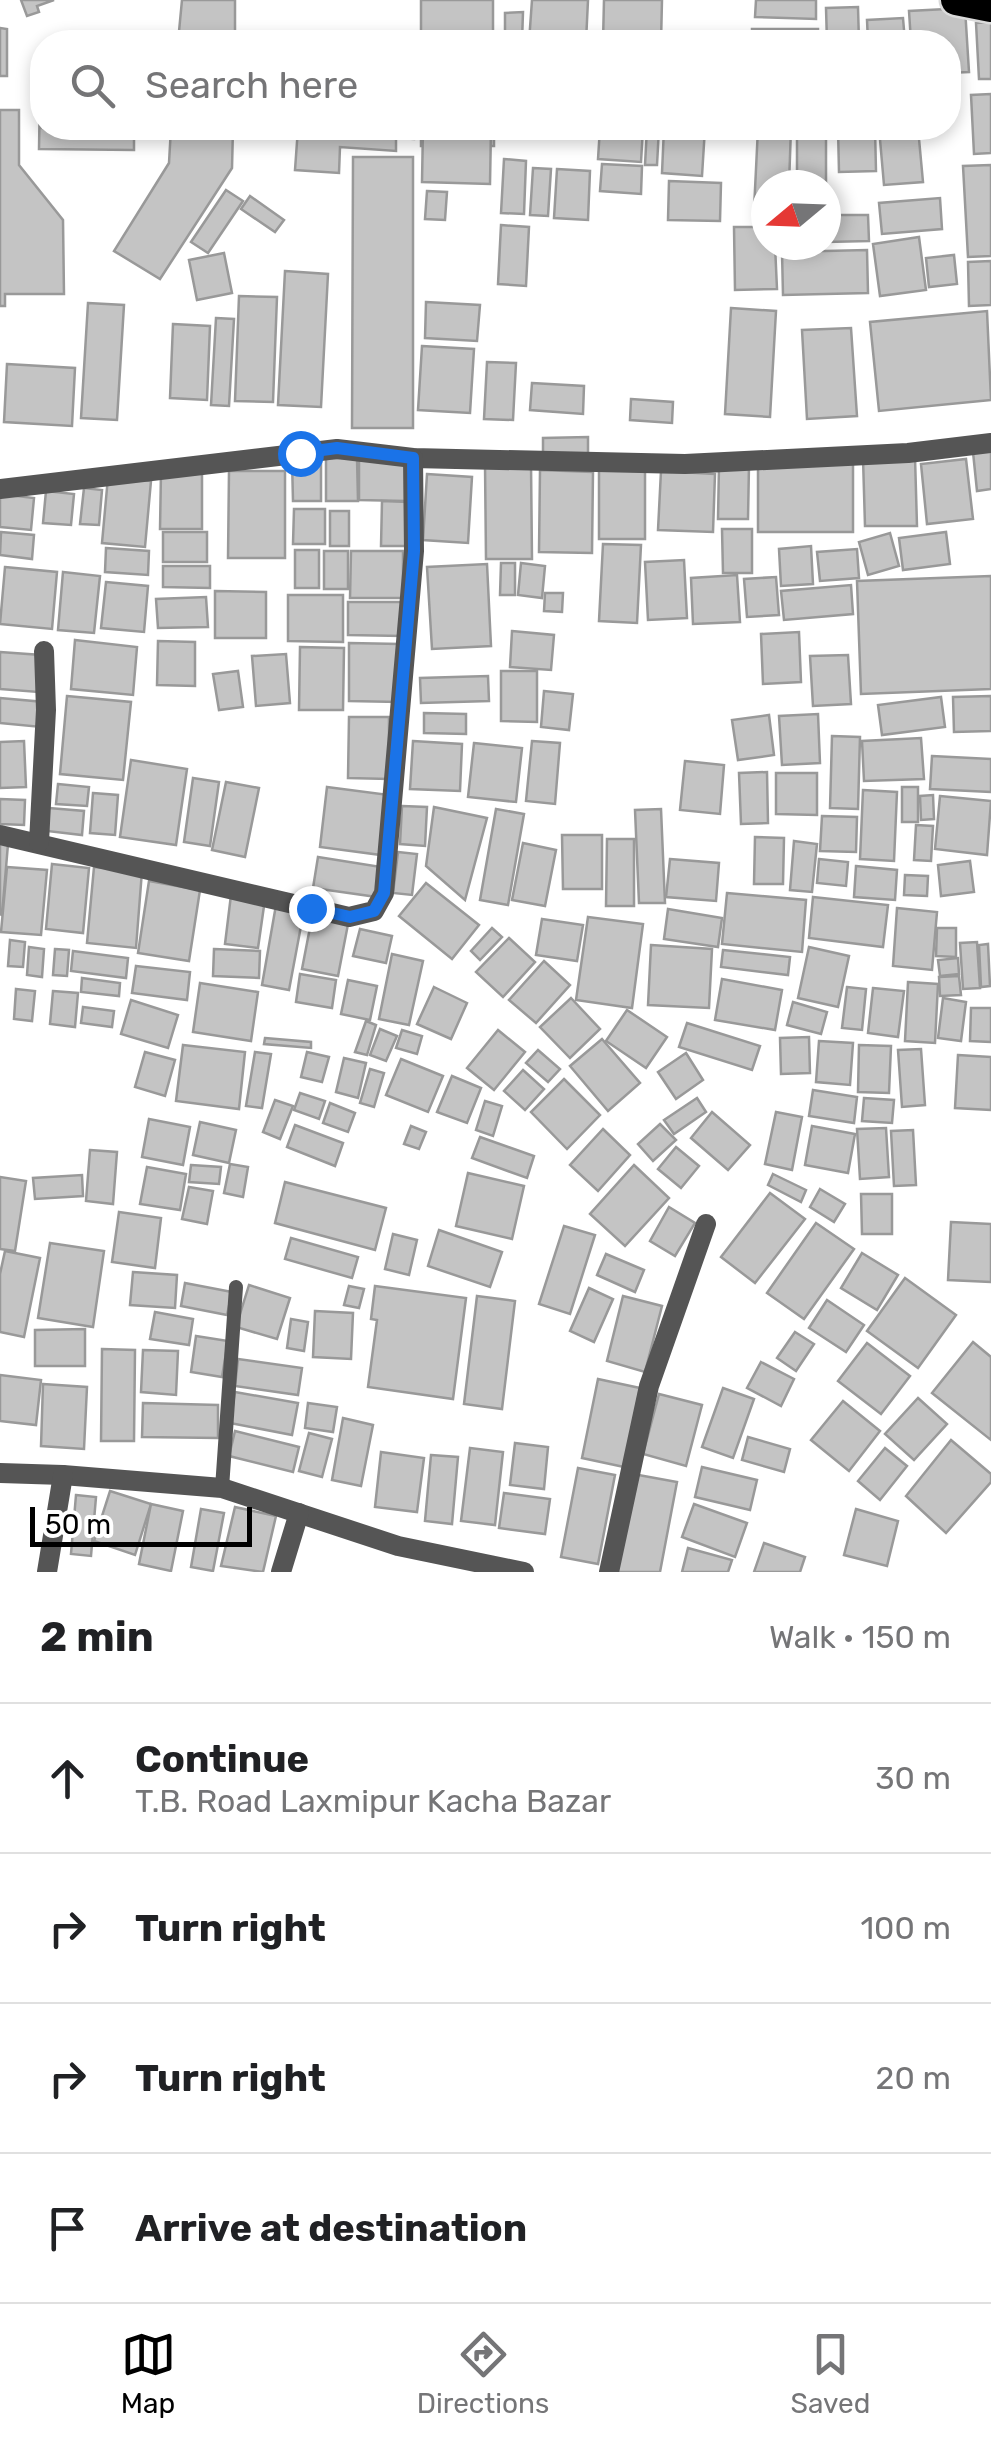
<!DOCTYPE html>
<meta charset="utf-8">
<style>
body{margin:0;font-family:Rubik,sans-serif;background:#f2f2f2;color:#202124}
.compass{position:absolute;left:751px;top:170px;width:90px;height:90px;border-radius:50%;background:#fff;box-shadow:0 5px 15px #0003;rotate:251deg}
.scale{position:absolute;left:30px;bottom:25px;width:222px;box-sizing:border-box;padding-left:10px;border:5px solid #000;border-top:0;font-size:28px;line-height:35px;white-space:nowrap;color:#000;-webkit-text-stroke:8px #fff;paint-order:stroke}
.stop{position:absolute;width:30px;height:30px;margin:-22px;border:8px solid #1a73e8;border-radius:50%;background:#fff}
.stop.end{background:#1a73e8;border-color:#fff;box-shadow:0 2px 10px #0008}
.list{margin:0;padding:0;list-style:none}
h2{display:flex;justify-content:space-between;align-items:center;height:130px;margin:0;padding:0 40px;font-size:42px}
h2 small{font-size:32px;font-weight:400;color:#757577}
.list li{display:grid;grid-template-columns:65px 1fr auto;gap:30px;align-items:center;box-sizing:border-box;height:150px;padding:0 40px;border-top:2px solid #e0e0e0}
.list b{display:block;font-size:38px;white-space:nowrap}
.list p{margin:0;font-size:32px;white-space:nowrap;color:#757577}
.list em{font-size:32px;font-style:normal;color:#757577}
.icon{flex:none;width:55px;height:55px;fill:none;stroke:currentColor;stroke-width:2;stroke-linecap:round;stroke-linejoin:round}
.map{position:relative;flex:none;width:991px;height:1572px;overflow:hidden}
.search{position:absolute;background:#fff;box-shadow:0 5px 15px #0003;left:30px;right:30px;top:30px;height:110px;display:flex;align-items:center;gap:25px;box-sizing:border-box;padding:0 35px;border-radius:40px;color:#757577;font-size:38px}
.sheet{height:730px;background:#fff}
nav{display:flex;justify-content:space-around;align-items:center;box-sizing:border-box;height:140px;border-top:2px solid #e0e0e0;background:#fff;font-size:28px;color:#757577}
nav a{display:grid;justify-items:center;gap:5px}
nav .on{color:#000}
.map>svg:first-child{display:block}
</style>
<div class="map">
<svg width="991" height="1572" viewBox="0 0 991 1572">
<rect width="100%" height="100%" fill="#fff"/>
<g fill="#c4c4c4" stroke="#999" stroke-width="2.5">
<path d="M21,0h33l-17,6 2,6 -12,4z"/>
<path d="M182,0h53v42h-57z"/>
<rect x="421" y="0" width="72" height="42"/>
<path d="M532,0h56l-2,42h-57z"/>
<path d="M604,0h58l-1,42h-58z"/>
<path d="M756,0h60v19l-61,-2z"/>
<path d="M858,7l1,35h-32l-1,-34z"/>
<path d="M965,8l4,64 -21,1v-31h-37l-2,-31z"/>
<path d="M523,12l-1,30h-17v-29z"/>
<path d="M903,18l2,24h-37l-1,-22z"/>
<path d="M991,22v57h-12l-3,-56z"/>
<path d="M0,28l7,1v47h-7z"/>
<rect x="752" y="29" width="66" height="13"/>
<path d="M249,37l101,5h-101z"/>
<path d="M40,91h2v37h92v22l-95,-1z"/>
<path d="M991,94v59l-17,1 -3,-59z"/>
<path d="M0,110h19v55l44,55 1,74h-59v12h-5z"/>
<path d="M171,128h62l-1,40 -72,111 -46,-28 55,-88z"/>
<path d="M298,128h117l-1,11 -18,-1v13l-56,-4 -1,26 -44,-3z"/>
<rect x="421" y="128" width="73" height="18"/>
<path d="M423,128h68l-1,56 -68,-2z"/>
<path d="M600,128h43l-2,34 -43,-3z"/>
<path d="M647,128h12l-2,37h-12z"/>
<path d="M664,128h41l-3,48 -40,-3z"/>
<path d="M758,128h33l-2,57h-23v26l-12,-1z"/>
<rect x="797" y="128" width="29" height="57"/>
<path d="M838,128h37l1,43 -37,1z"/>
<path d="M879,128h39l5,54 -39,3z"/>
<path d="M353,157h60v271h-61z"/>
<path d="M504,159l22,2 -2,53 -23,-1z"/>
<path d="M602,164l40,2 -1,28 -41,-3z"/>
<path d="M991,165v91l-23,1 -5,-91z"/>
<path d="M533,168l18,1 -3,47 -18,-1z"/>
<path d="M557,169l33,2 -2,49 -34,-2z"/>
<path d="M669,181l52,2 -1,38 -52,-1z"/>
<path d="M226,190l17,11 -35,52 -17,-11z"/>
<path d="M427,191l20,1 -2,28 -20,-1z"/>
<path d="M250,196l34,24 -9,12 -34,-23z"/>
<path d="M940,198l2,31 -60,5 -3,-31z"/>
<path d="M826,215h42l1,26 -43,1z"/>
<path d="M501,225l28,2 -3,59 -28,-2z"/>
<path d="M734,227h32v18h9l2,44 -42,1z"/>
<path d="M919,237l7,53 -46,6 -7,-52z"/>
<path d="M867,250l1,43 -85,2 -1,-43z"/>
<path d="M224,253l8,40 -35,7 -8,-40z"/>
<path d="M954,255l3,29 -28,3 -3,-29z"/>
<path d="M991,261v44l-22,1 -1,-44z"/>
<path d="M285,271l43,3 -7,133 -43,-2z"/>
<path d="M239,296l38,1 -4,105 -38,-1z"/>
<path d="M426,302l54,3 -3,36 -52,-3z"/>
<path d="M88,303l36,2 -7,115 -36,-2z"/>
<path d="M731,308l45,3 -6,106 -45,-3z"/>
<path d="M987,311l4,89 -112,11 -9,-89z"/>
<path d="M216,318l18,1 -5,87 -18,-1z"/>
<path d="M173,324l37,2 -3,74 -37,-2z"/>
<path d="M851,328l6,88 -50,3 -5,-89z"/>
<path d="M422,346l52,3 -4,64 -52,-3z"/>
<path d="M487,362l29,1 -3,57 -29,-1z"/>
<path d="M7,364l68,4 -3,58 -68,-4z"/>
<path d="M532,383l52,3 -1,28 -53,-4z"/>
<path d="M631,399l42,3 -1,21 -42,-3z"/>
<path d="M588,437v16l-45,1v-16z"/>
<path d="M991,450v39l-14,2 -4,-39z"/>
<path d="M915,457l2,69h-52l-2,-68z"/>
<path d="M326,458h31l1,43h-32z"/>
<path d="M966,459l7,60 -46,5 -6,-60z"/>
<path d="M292,460h29v41h-28z"/>
<path d="M359,460l48,1 -1,40 -47,-1z"/>
<path d="M531,463l1,96h-46l-1,-95z"/>
<rect x="758" y="464" width="95" height="68"/>
<path d="M719,465h30l-1,54h-30z"/>
<path d="M599,468l46,1v70h-46z"/>
<path d="M540,470l53,2 -1,81 -53,-1z"/>
<path d="M229,471h56v87h-57z"/>
<path d="M661,471l54,3 -2,58 -55,-2z"/>
<path d="M161,472l41,1v56h-42z"/>
<path d="M427,474l45,3 -4,66 -45,-3z"/>
<path d="M108,477l43,4 -6,66 -43,-4z"/>
<path d="M84,488l18,2 -3,35 -19,-1z"/>
<path d="M46,491l28,3 -3,31 -28,-2z"/>
<path d="M0,494l34,4 -3,32 -31,-3z"/>
<path d="M382,501l26,1 -1,44h-26z"/>
<path d="M294,509h31v35h-32z"/>
<rect x="330" y="511" width="19" height="35"/>
<path d="M722,529h30v44h-29z"/>
<path d="M1,532l33,3 -2,24 -32,-4z"/>
<rect x="163" y="532" width="44" height="30"/>
<path d="M946,532l4,32 -47,6 -4,-32z"/>
<path d="M890,533l9,33 -31,9 -9,-33z"/>
<path d="M603,544l38,1 -4,78 -38,-2z"/>
<path d="M811,546l2,38 -32,2 -2,-37z"/>
<path d="M106,548l43,3 -1,24 -43,-3z"/>
<path d="M857,549l2,29 -39,3 -3,-29z"/>
<rect x="295" y="550" width="24" height="38"/>
<rect x="324" y="551" width="24" height="38"/>
<path d="M351,551h52v47h-53z"/>
<path d="M684,560l3,58 -39,2 -3,-58z"/>
<path d="M501,563h14v32h-15z"/>
<path d="M521,563l24,3 -3,32 -24,-3z"/>
<path d="M487,564l4,82 -59,3 -5,-82z"/>
<path d="M163,566h47v22l-47,-1z"/>
<path d="M5,567l52,5 -5,57 -52,-5z"/>
<path d="M63,572l37,4 -6,57 -36,-3z"/>
<path d="M737,575l3,47 -47,2 -2,-46z"/>
<path d="M991,576v113l-130,5 -4,-113z"/>
<path d="M776,577l3,38 -32,2 -3,-38z"/>
<path d="M106,582l42,4 -4,46 -43,-4z"/>
<path d="M851,585l2,29 -69,6 -3,-29z"/>
<path d="M215,591l51,1v46h-51z"/>
<path d="M545,593h18l-1,19 -18,-1z"/>
<path d="M288,595h55v47l-55,-1z"/>
<path d="M206,597l2,30 -50,1 -2,-29z"/>
<path d="M348,602h54v34l-54,-1z"/>
<path d="M512,631l42,4 -3,35 -41,-3z"/>
<path d="M799,632l2,50 -38,2 -2,-50z"/>
<path d="M75,640l62,7 -4,48 -62,-6z"/>
<path d="M158,641l37,1v44l-38,-1z"/>
<path d="M349,643l51,1 -1,58 -50,-1z"/>
<path d="M300,647l44,1 -1,62h-44z"/>
<path d="M0,652l41,3 -3,37 -38,-3z"/>
<path d="M286,654l4,49 -34,3 -4,-50z"/>
<path d="M848,655l3,49 -38,2 -3,-50z"/>
<path d="M238,671l5,36 -24,3 -6,-36z"/>
<path d="M501,671h36v51l-36,-1z"/>
<path d="M488,676l1,25 -68,2 -1,-25z"/>
<path d="M544,691l29,3 -4,36 -28,-3z"/>
<path d="M67,696l64,6 -8,78 -63,-6z"/>
<path d="M991,696v35l-37,1 -1,-35z"/>
<path d="M941,697l4,30 -63,8 -4,-30z"/>
<path d="M0,698l44,4 -3,25 -41,-4z"/>
<path d="M424,713l42,1v20l-42,-1z"/>
<path d="M818,714l2,49 -38,2 -3,-49z"/>
<path d="M769,715l5,40 -36,5 -6,-40z"/>
<path d="M349,717h40v62l-41,-1z"/>
<path d="M832,736l28,1 -2,72 -28,-1z"/>
<path d="M921,738l3,41 -60,2 -2,-40z"/>
<path d="M24,741l2,46 -26,1v-46z"/>
<path d="M413,741l49,3 -2,47 -50,-2z"/>
<path d="M532,741l28,2 -5,61 -29,-3z"/>
<path d="M474,743l48,5 -6,54 -48,-5z"/>
<path d="M932,756l59,3v33l-61,-3z"/>
<path d="M131,760l56,9 -11,76 -56,-8z"/>
<path d="M685,761l39,4 -4,49 -40,-4z"/>
<path d="M767,772l1,51 -27,1 -2,-51z"/>
<path d="M776,773h41v42l-41,-1z"/>
<path d="M193,778l26,4 -9,64 -26,-4z"/>
<path d="M226,782l33,6 -14,69 -33,-7z"/>
<path d="M58,784l31,3 -2,19 -31,-2z"/>
<path d="M327,787l62,8 -8,60 -61,-8z"/>
<rect x="902" y="787" width="16" height="35"/>
<path d="M863,790l34,2 -3,69 -34,-2z"/>
<path d="M93,793l25,2 -3,40 -25,-2z"/>
<path d="M933,795l1,24 -13,1 -1,-24z"/>
<path d="M940,796l51,5 -4,54 -52,-6z"/>
<path d="M0,799l25,1 -1,25 -24,-1z"/>
<path d="M402,806l25,1 -2,39 -25,-2z"/>
<path d="M434,807l53,11 -22,82 -39,-34z"/>
<path d="M49,808l35,3 -2,24 -35,-4z"/>
<path d="M496,809l28,5 -16,91 -28,-5z"/>
<path d="M661,809l4,94h-26l-4,-93z"/>
<path d="M822,816l35,1 -1,35 -36,-1z"/>
<path d="M916,825l17,1 -2,35 -17,-1z"/>
<path d="M562,835h40v54h-39z"/>
<path d="M755,837l29,1 -1,46h-29z"/>
<path d="M607,839h27v67h-28z"/>
<path d="M794,841l23,3 -5,48 -22,-2z"/>
<path d="M0,843l8,1 -6,71 -2,-1z"/>
<path d="M523,843l33,7 -11,56 -33,-6z"/>
<path d="M398,852l19,2 -5,41 -19,-2z"/>
<path d="M318,857l63,10 -4,30 -64,-9z"/>
<path d="M670,859l49,4 -3,38 -50,-4z"/>
<path d="M819,859l29,3 -2,24 -29,-3z"/>
<path d="M970,861l4,31 -33,4 -3,-31z"/>
<path d="M52,864l37,4 -6,65 -37,-4z"/>
<path d="M856,866l41,4 -2,30 -41,-3z"/>
<path d="M7,867l40,3 -6,65 -40,-3z"/>
<path d="M94,867l48,4 -6,77 -49,-5z"/>
<path d="M905,875l23,1 -1,20 -23,-1z"/>
<path d="M149,881l51,9 -11,71 -51,-8z"/>
<path d="M426,883l53,42 -27,34 -53,-43z"/>
<path d="M727,893l79,7 -4,52 -80,-8z"/>
<path d="M231,895l34,4 -7,49 -33,-4z"/>
<path d="M813,897l75,8 -5,42 -74,-9z"/>
<path d="M276,905l28,5 -15,80 -27,-5z"/>
<path d="M897,908l40,4 -5,58 -39,-4z"/>
<path d="M668,909l54,9 -4,29 -54,-8z"/>
<path d="M313,912l36,7 -11,57 -36,-7z"/>
<path d="M588,917l55,7 -11,84 -56,-8z"/>
<path d="M542,919l41,6 -6,36 -41,-6z"/>
<path d="M492,928l10,9 -22,23 -9,-9z"/>
<path d="M937,928h19v29l-20,-1z"/>
<path d="M360,929l32,7 -6,27 -33,-7z"/>
<path d="M509,938l26,24 -32,35 -27,-25z"/>
<path d="M10,940l15,2 -2,25 -15,-1z"/>
<path d="M977,942l3,46 -17,1 -3,-46z"/>
<path d="M988,944l2,42 -9,1 -2,-42z"/>
<path d="M651,945l61,4 -3,59 -61,-3z"/>
<path d="M29,947l15,2 -2,28 -15,-2z"/>
<path d="M809,947l40,9 -11,51 -40,-9z"/>
<path d="M55,949l14,1 -2,26 -14,-1z"/>
<path d="M214,949l46,2 -1,27 -46,-2z"/>
<path d="M723,950l67,7 -2,18 -67,-8z"/>
<path d="M73,951l55,7 -2,20 -55,-7z"/>
<path d="M392,954l31,7 -14,64 -30,-6z"/>
<path d="M958,958l1,16 -19,2 -2,-16z"/>
<path d="M544,961l26,24 -34,38 -27,-23z"/>
<path d="M136,966l54,6 -3,28 -55,-7z"/>
<path d="M300,974l36,6 -4,28 -36,-6z"/>
<path d="M959,976l2,19 -21,1 -1,-19z"/>
<path d="M82,978l38,5 -1,13 -38,-4z"/>
<path d="M722,979l60,11 -7,40 -60,-10z"/>
<path d="M348,980l29,6 -7,34 -29,-6z"/>
<path d="M908,982l30,2 -3,59 -30,-2z"/>
<path d="M200,983l58,9 -7,49 -58,-9z"/>
<path d="M434,987l33,16 -16,36 -34,-15z"/>
<path d="M847,987l19,2 -4,41 -20,-2z"/>
<path d="M873,988l31,3 -6,46 -30,-4z"/>
<path d="M16,989l19,2 -3,30 -18,-2z"/>
<path d="M53,991l25,2 -3,34 -25,-3z"/>
<path d="M571,998l29,31 -30,29 -30,-31z"/>
<path d="M943,998l23,4 -5,39 -23,-3z"/>
<path d="M131,1000l47,15 -10,33 -47,-14z"/>
<path d="M793,1002l34,10 -6,22 -34,-9z"/>
<path d="M83,1007l31,4 -2,16 -31,-4z"/>
<path d="M971,1008h20v34l-21,-1z"/>
<path d="M627,1010l40,27 -21,31 -40,-27z"/>
<path d="M366,1021l10,4 -9,30 -12,-3z"/>
<path d="M687,1023l73,23 -8,24 -73,-23z"/>
<path d="M380,1029l17,7 -11,25 -16,-6z"/>
<path d="M402,1030l20,6 -5,18 -21,-6z"/>
<path d="M498,1030l27,22 -31,38 -27,-22z"/>
<path d="M809,1037l1,36 -29,1 -1,-36z"/>
<path d="M265,1038l46,4v6l-47,-4z"/>
<path d="M602,1039l38,44 -32,28 -38,-45z"/>
<path d="M819,1041l34,2 -3,42 -34,-3z"/>
<path d="M183,1045l62,7 -6,57 -63,-8z"/>
<path d="M859,1045l32,1 -2,47 -31,-1z"/>
<path d="M921,1049l4,56 -23,2 -4,-57z"/>
<path d="M538,1050l22,19 -12,13 -22,-19z"/>
<path d="M145,1052l30,8 -10,36 -30,-9z"/>
<path d="M255,1052l16,2 -9,54 -16,-2z"/>
<path d="M307,1052l22,5 -7,25 -21,-5z"/>
<path d="M686,1053l17,27 -27,19 -18,-27z"/>
<path d="M958,1055l33,2v53l-36,-2z"/>
<path d="M344,1058l22,5 -8,35 -22,-6z"/>
<path d="M401,1059l42,17 -15,36 -42,-17z"/>
<path d="M370,1069l14,4 -10,34 -14,-4z"/>
<path d="M523,1070l21,19 -19,21 -21,-19z"/>
<path d="M452,1076l29,12 -14,35 -30,-11z"/>
<path d="M564,1079l36,36 -33,34 -36,-37z"/>
<path d="M813,1090l44,7 -3,26 -45,-7z"/>
<path d="M300,1093l25,8 -6,18 -25,-9z"/>
<path d="M697,1098l9,14 -32,22 -10,-14z"/>
<path d="M864,1098l30,2 -2,23 -30,-2z"/>
<path d="M275,1100l18,6 -13,33 -17,-7z"/>
<path d="M485,1101l17,5 -9,30 -17,-6z"/>
<path d="M330,1103l25,10 -7,19 -25,-9z"/>
<path d="M712,1112l38,33 -22,25 -37,-32z"/>
<path d="M776,1112l26,5 -10,53 -27,-6z"/>
<path d="M149,1119l41,8 -7,38 -41,-8z"/>
<path d="M200,1122l36,8 -7,33 -36,-8z"/>
<path d="M660,1124l16,16 -23,21 -15,-17z"/>
<path d="M295,1125l48,18 -8,23 -48,-19z"/>
<path d="M411,1126l15,6 -7,17 -15,-5z"/>
<path d="M812,1126l43,8 -7,39 -43,-8z"/>
<path d="M886,1128l3,49 -29,2 -3,-50z"/>
<path d="M603,1129l27,26 -32,36 -28,-26z"/>
<path d="M913,1130l3,55 -22,1 -3,-55z"/>
<path d="M480,1137l54,19 -7,22 -55,-20z"/>
<path d="M676,1147l23,19 -18,22 -23,-19z"/>
<path d="M90,1150l27,2 -4,52 -27,-3z"/>
<path d="M230,1164l18,3 -5,30 -19,-4z"/>
<path d="M191,1165l30,2 -2,17 -30,-2z"/>
<path d="M634,1165l35,33 -44,48 -35,-32z"/>
<path d="M147,1167l39,7 -6,36 -40,-6z"/>
<path d="M468,1173l56,13 -12,53 -56,-13z"/>
<path d="M773,1174l33,16 -5,12 -33,-17z"/>
<path d="M82,1175l1,21 -48,3 -2,-21z"/>
<path d="M0,1177l26,4 -11,70 -15,-2z"/>
<path d="M285,1182l101,26 -11,42 -100,-27z"/>
<path d="M189,1187l24,4 -6,33 -25,-5z"/>
<path d="M820,1189l25,15 -11,18 -24,-15z"/>
<path d="M770,1193l35,26 -50,64 -34,-26z"/>
<path d="M861,1194h31v40h-30z"/>
<path d="M669,1207l26,16 -20,33 -25,-15z"/>
<path d="M119,1212l42,6 -6,50 -43,-6z"/>
<path d="M951,1222l40,2v58l-43,-2z"/>
<path d="M816,1223l38,26 -50,70 -37,-26z"/>
<path d="M564,1226l31,9 -25,79 -31,-10z"/>
<path d="M439,1230l63,22 -12,35 -62,-21z"/>
<path d="M393,1234l24,6 -8,35 -24,-6z"/>
<path d="M291,1238l67,19 -6,21 -67,-19z"/>
<path d="M50,1243l54,8 -11,76 -55,-9z"/>
<path d="M5,1251l35,7 -16,79 -24,-5v-58z"/>
<path d="M862,1253l36,22 -21,35 -36,-22z"/>
<path d="M606,1254l38,16 -9,22 -38,-17z"/>
<path d="M133,1272l44,3 -2,33 -45,-3z"/>
<path d="M905,1278l51,37 -38,53 -51,-37z"/>
<path d="M185,1283l47,9 -5,23 -46,-9z"/>
<path d="M249,1285l41,13 -13,41 -41,-12z"/>
<path d="M349,1286l15,3 -5,19 -15,-3z"/>
<path d="M375,1286l91,12 -13,101 -85,-12 9,-67 -6,-1z"/>
<path d="M589,1288l24,11 -19,43 -24,-11z"/>
<path d="M477,1296l38,5 -13,108 -38,-5z"/>
<path d="M623,1296l39,10 -17,66 -38,-11z"/>
<path d="M827,1300l37,25 -18,27 -37,-24z"/>
<path d="M315,1311l38,2 -2,46 -38,-2z"/>
<path d="M155,1312l38,7 -4,26 -39,-6z"/>
<path d="M291,1319l17,3 -4,29 -17,-3z"/>
<path d="M85,1329v37h-50v-36z"/>
<path d="M795,1332l19,12 -18,27 -19,-13z"/>
<path d="M196,1336l32,5 -6,36 -31,-5z"/>
<path d="M973,1342l18,15v83l-59,-47z"/>
<path d="M867,1343l43,33 -29,38 -43,-33z"/>
<path d="M102,1349l33,1 -1,91h-33z"/>
<path d="M143,1350l35,1 -2,44 -35,-3z"/>
<path d="M238,1359l64,9 -4,27 -63,-9z"/>
<path d="M761,1362l33,17 -13,27 -34,-18z"/>
<path d="M0,1375l41,5 -5,45 -36,-4z"/>
<path d="M598,1379l42,9 -16,79 -42,-9z"/>
<path d="M43,1384l44,3 -3,62 -43,-3z"/>
<path d="M723,1388l31,11 -21,59 -31,-11z"/>
<path d="M235,1392l63,11 -6,32 -62,-12z"/>
<path d="M659,1394l43,11 -16,61 -43,-12z"/>
<path d="M918,1398l29,26 -33,36 -29,-26z"/>
<path d="M843,1401l37,30 -31,40 -38,-31z"/>
<path d="M143,1403l75,2v33l-76,-1z"/>
<path d="M308,1403l29,4 -4,25 -28,-4z"/>
<path d="M343,1418l30,7 -12,61 -29,-6z"/>
<path d="M235,1431l64,16 -6,25 -64,-16z"/>
<path d="M309,1433l23,6 -10,38 -23,-6z"/>
<path d="M748,1437l42,12 -6,23 -42,-12z"/>
<path d="M951,1440l40,34v8l-45,51 -40,-37z"/>
<path d="M515,1443l33,4 -4,42 -34,-4z"/>
<path d="M470,1448l33,4 -8,73 -34,-4z"/>
<path d="M885,1448l22,18 -27,34 -22,-19z"/>
<path d="M381,1452l43,6 -7,54 -42,-5z"/>
<path d="M431,1455l27,2 -6,67 -27,-3z"/>
<path d="M702,1467l55,13 -7,30 -55,-13z"/>
<path d="M578,1468l37,7 -17,89 -37,-7z"/>
<path d="M633,1474l44,8 -17,90h-46z"/>
<path d="M110,1491l41,13 -16,51 -41,-14z"/>
<path d="M504,1493l46,6 -5,35 -46,-6z"/>
<path d="M76,1495l20,2 -5,59 -20,-2z"/>
<path d="M151,1504l32,7 -12,60 -32,-7z"/>
<path d="M694,1504l53,19 -12,34 -53,-20z"/>
<path d="M235,1507l41,9 -13,56 -42,-6z"/>
<path d="M201,1509l23,4 -11,58 -22,-4z"/>
<path d="M856,1509l42,12 -11,45 -43,-11z"/>
<path d="M764,1543l41,14 -5,15h-46z"/>
<path d="M688,1548l44,12 -4,12h-46z"/>
</g>
<g fill="none" stroke-linecap="round" stroke-linejoin="round">
<g stroke="#dbdbdb" stroke-width="35">
<path id="highway" d="M956,0l35,7"/>
</g>
<path stroke="#555" stroke-width="14" d="M222,1488l14,-201"/>
<g stroke="#555" stroke-width="20">
<path d="M0,489l337,-40 76,9 272,6 223,-11 83,-10"/>
<path d="M0,835l349,82 25,-6 10,-18 30,-342 -1,-93"/>
<path d="M39,842l7,-132 -2,-59"/>
<path d="M0,1473l63,2 159,13 176,58 126,26"/>
<path d="M47,1572l16,-97"/>
<path d="M281,1572l18,-59"/>
<path d="M609,1572l40,-186 57,-162"/>
</g>
<use href="#highway" stroke="#000" stroke-width="30"/>
</g>
<g fill="none" stroke-linecap="round" stroke-linejoin="round">
<path stroke="#1a73e8" stroke-width="12" d="M300,453l37,-5 76,10 1,93 -30,342 -10,18 -24,6 -39,-9"/>
</g>
</svg>
<svg class="compass" viewBox="-18 -18 36 36"><path d="M0-13l5 13h-10z" fill="#e53935"/><path d="M0 13l5-13h-10z" fill="#757577"/></svg>
<div class="scale">50 m</div>
<div class="stop" style="left:300px;top:453px"></div>
<div class="stop end" style="left:311px;top:908px"></div>
<div class="search"><svg class="icon" aria-label="search" viewBox="0 0 24 24"><circle cx="10" cy="10" r="6"/><path d="M15 15l6 6"/></svg>Search here</div>
</div>
<section class="sheet">
<h2>2 min<small>Walk · 150 m</small></h2>
<ul class="list">
<li><svg class="icon" aria-label="ahead" viewBox="0 0 24 24"><path d="M12 20V5M6 11l6-6 6 6"/></svg><div><b>Continue</b><p>T.B. Road Laxmipur Kacha Bazar</p></div><em>30 m</em></li>
<li><svg class="icon" aria-label="right" viewBox="0 0 24 24"><path d="M7 20v-9h11M14 6l5 5-5 5"/></svg><div><b>Turn right</b></div><em>100 m</em></li>
<li><svg class="icon" aria-label="right" viewBox="0 0 24 24"><path d="M7 20v-9h11M14 6l5 5-5 5"/></svg><div><b>Turn right</b></div><em>20 m</em></li>
<li><svg class="icon" aria-label="arrive" viewBox="0 0 24 24"><path d="M6 21V4h12l-3 4 3 4H6"/></svg><div><b>Arrive at destination</b></div></li>
</ul>
</section>
<nav>
<a class="on"><svg class="icon" aria-label="map" viewBox="0 0 24 24"><path d="M3 6l6-2 6 2 6-2v14l-6 2-6-2-6 2zM9 4v14M15 6v14"/></svg>Map</a>
<a><svg class="icon" aria-label="directions" viewBox="0 0 24 24"><path d="M12 3l9 9-9 9-9-9zM9 14v-3h6M13 9l2 2-2 2"/></svg>Directions</a>
<a><svg class="icon" aria-label="saved" viewBox="0 0 24 24"><path d="M7 4h10v16l-5-4-5 4z"/></svg>Saved</a>
</nav>
